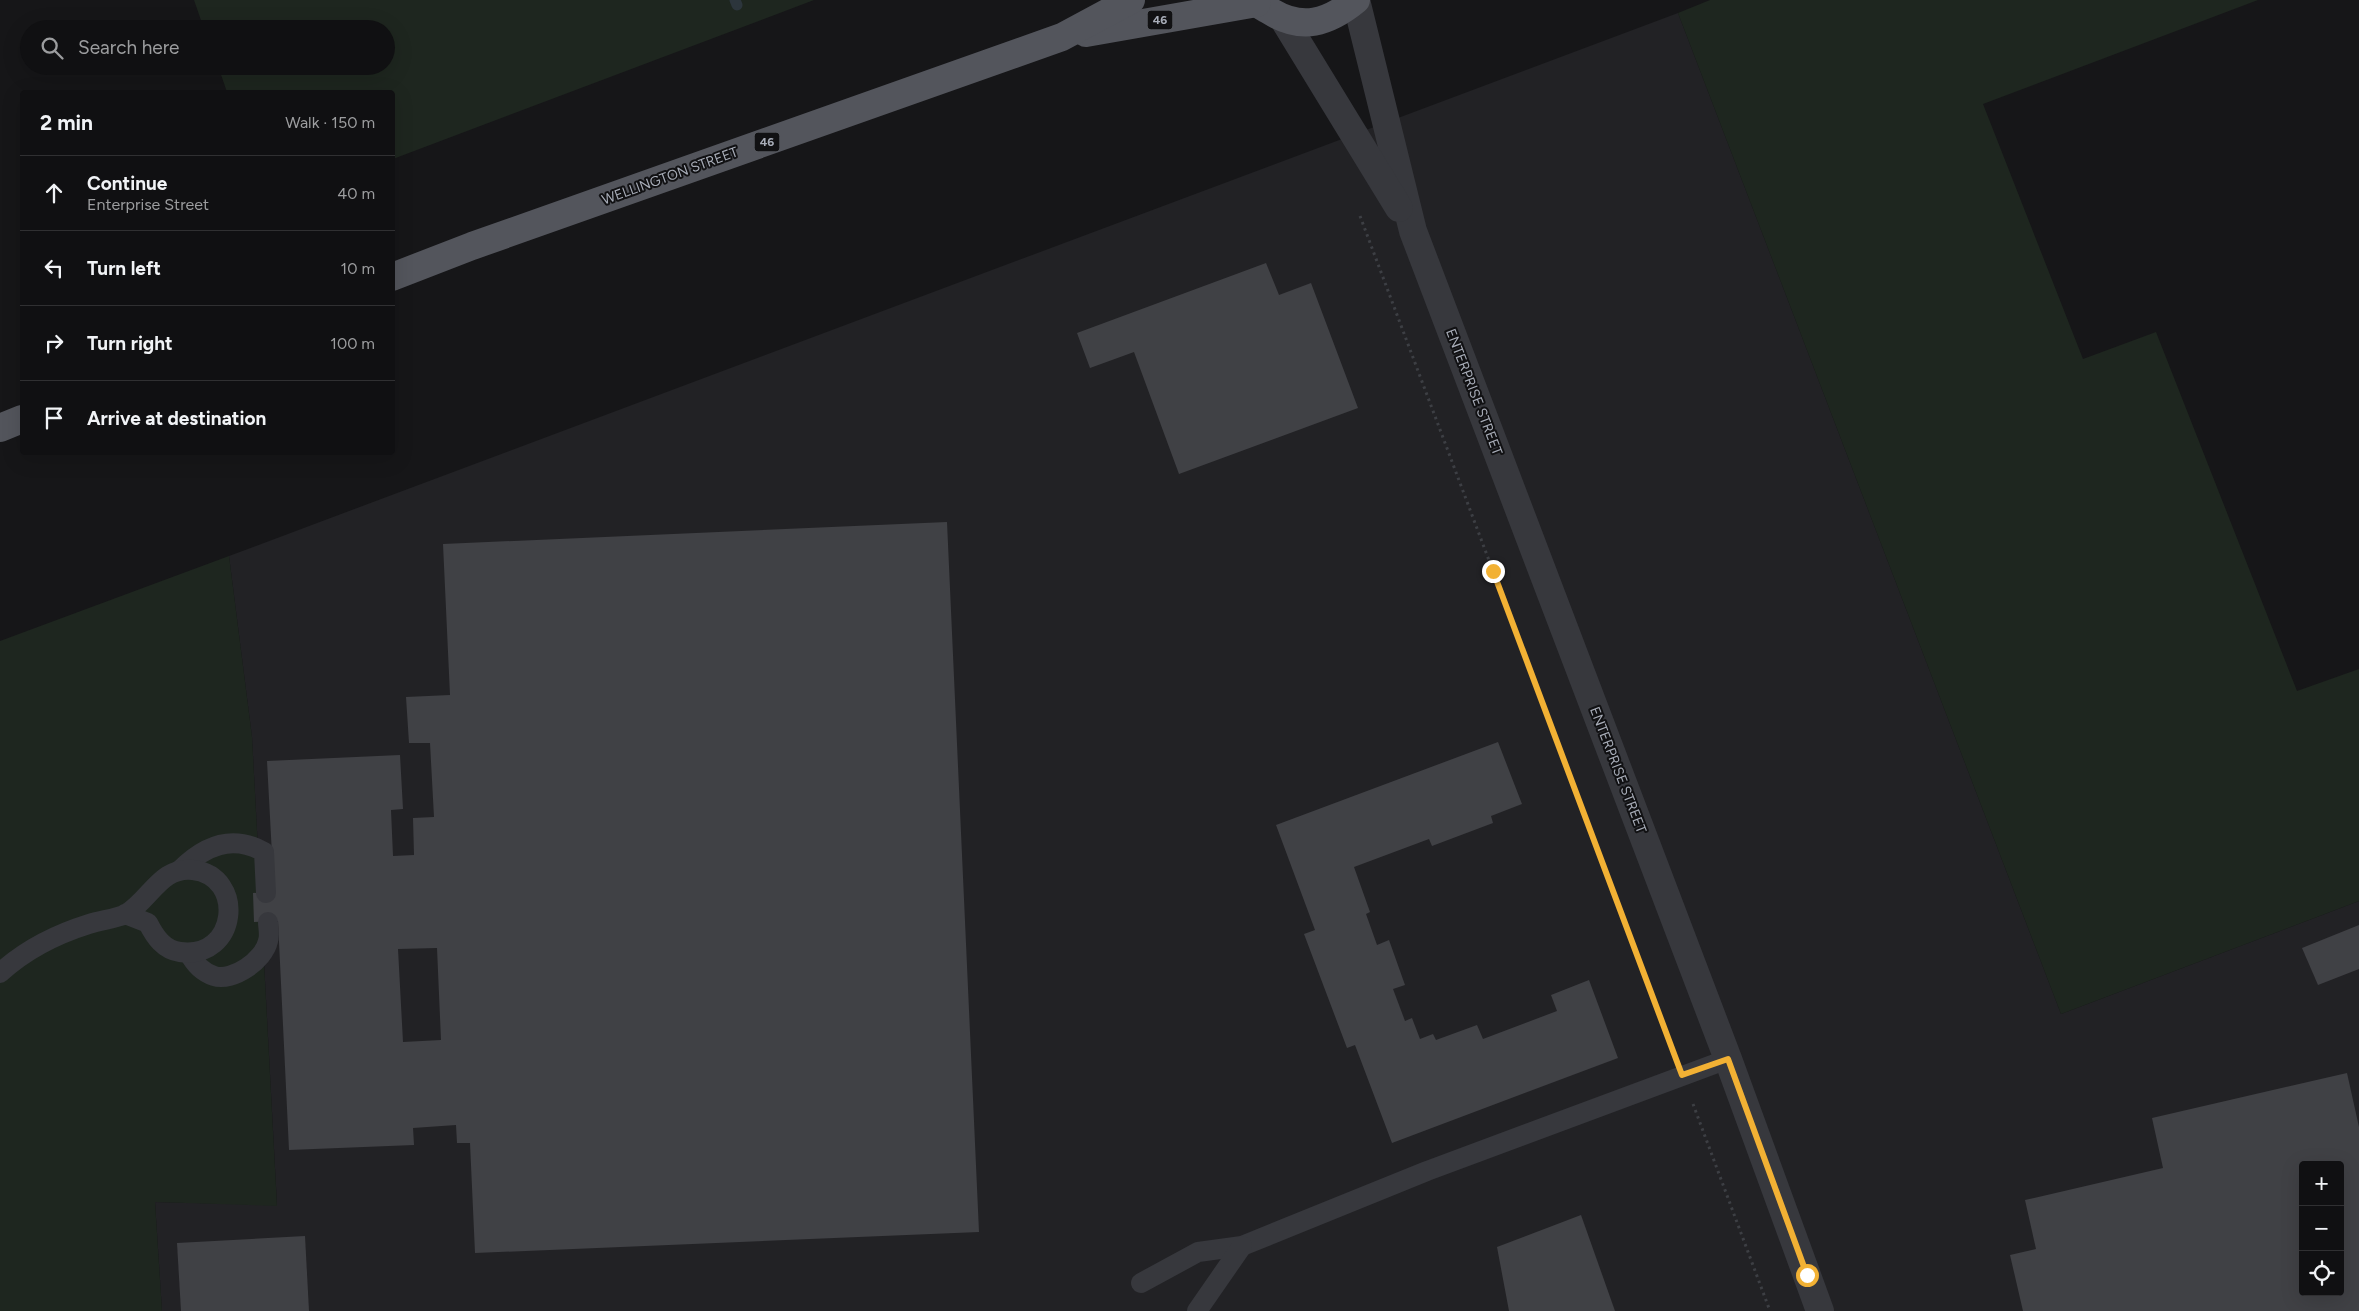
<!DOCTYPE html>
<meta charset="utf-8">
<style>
body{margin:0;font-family:Figtree,sans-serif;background:#19191b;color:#f1f3f6}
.controls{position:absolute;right:15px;bottom:15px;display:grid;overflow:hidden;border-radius:5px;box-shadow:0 5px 20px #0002}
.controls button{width:45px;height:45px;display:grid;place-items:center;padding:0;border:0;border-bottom:1px solid #303032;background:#101012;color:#f1f3f6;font:25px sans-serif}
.stop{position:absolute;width:15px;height:15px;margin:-11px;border:4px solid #f2b134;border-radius:50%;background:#fff}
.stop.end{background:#f2b134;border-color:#fff;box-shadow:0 1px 5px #0008}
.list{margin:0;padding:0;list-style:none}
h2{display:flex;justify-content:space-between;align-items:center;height:65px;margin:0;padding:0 20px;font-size:21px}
h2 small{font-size:16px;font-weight:400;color:#9c9d9f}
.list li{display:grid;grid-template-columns:32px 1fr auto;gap:15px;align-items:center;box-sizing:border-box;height:75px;padding:0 20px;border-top:1px solid #303032}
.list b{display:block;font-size:19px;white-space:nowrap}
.list p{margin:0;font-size:16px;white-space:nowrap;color:#9c9d9f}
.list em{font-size:16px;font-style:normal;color:#9c9d9f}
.icon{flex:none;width:28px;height:28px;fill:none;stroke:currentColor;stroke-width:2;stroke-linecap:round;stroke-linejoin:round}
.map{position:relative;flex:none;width:2359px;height:1311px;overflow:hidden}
.search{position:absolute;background:#101012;box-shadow:0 5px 20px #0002;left:20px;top:20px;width:375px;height:55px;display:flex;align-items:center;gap:12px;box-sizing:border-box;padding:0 18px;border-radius:28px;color:#9c9d9f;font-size:19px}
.panel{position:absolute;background:#101012;box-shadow:0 5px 20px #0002;left:20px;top:90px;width:375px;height:365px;border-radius:5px}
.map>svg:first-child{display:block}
</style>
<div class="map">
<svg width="2359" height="1311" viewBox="0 0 2359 1311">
<rect width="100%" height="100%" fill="#161618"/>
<path fill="#222225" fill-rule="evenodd" d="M1678,13l383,1001 298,-113v410h-2197l-7,-109 122,3 -25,-468 -23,-181zM2303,1165h37v127h-37z"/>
<g fill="#1e261f">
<path d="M194,0h620l-421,159 -1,-67h-165l-9,-26h168v-37h-182z"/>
<path d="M1710,0h548l-275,104 100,255 73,-27 141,359 62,-22v232l-298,113 -383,-1001z"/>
<path d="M229,556l23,181 25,469 -122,-4 7,109h-162v-670z"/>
</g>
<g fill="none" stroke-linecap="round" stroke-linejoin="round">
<path stroke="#2c353c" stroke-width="11" d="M735,0l2,5"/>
</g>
<g fill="#404145" fill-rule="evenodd">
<path d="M1266,263l13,32 32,-12 47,125 -179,66 -45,-122 -44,16 -13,-35z"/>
<path d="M947,522l32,710 -504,21 -5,-110h-13l-1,-18 -43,3 1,17 -125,5 -11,-229 -24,1 -1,-29 21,-1 -7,-131 133,-6 3,54 -12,1 2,46 21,-1 -1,-37 21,-1 -4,-74h-21l-3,-46 44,-2 -7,-151zM437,948l4,92 -38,2 -5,-93z"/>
<path d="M1498,742l24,62 -31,12 2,7 -61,23 -3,-7 -75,28 16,45 -4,2 11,31 12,-5 16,45 -12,4 12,32 7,-3 8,21 13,-5 3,6 41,-15 6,14 74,-28 -6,-16 38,-15 29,78 -226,85 -37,-98 -8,3 -43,-114 11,-4 -39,-105z"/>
<path d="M2359,925v44l-41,16 -16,-37z"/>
<path d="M2347,1073l12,54v184h-336l-13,-56 26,-6 -11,-49 138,-32 -11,-50zM2303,1165h37v127h-37z"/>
<path d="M1581,1215l34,96h-106l-12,-64z"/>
<path d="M305,1236l4,75h-128l-4,-68z"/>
</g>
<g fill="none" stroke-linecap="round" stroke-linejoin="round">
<g stroke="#3d3f44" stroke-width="3" stroke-dasharray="2.5 4" stroke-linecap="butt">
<path d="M1360,216l312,833"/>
<path d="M1693,1104l77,207"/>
</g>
<g stroke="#37383d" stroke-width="20">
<path d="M180,870c24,-24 52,-36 84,-18l2,41"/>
<path d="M189,953c5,10 13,19 25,23 19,6 50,-16 54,-35 2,-6 0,-14 0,-19"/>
<path d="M0,973c25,-23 57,-39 89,-49 12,-4 26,-5 37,-10 24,-14 35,-48 67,-44 53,6 45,90 -13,82 -16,-2 -25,-15 -32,-29l-23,-9"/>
<path d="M1141,1283l57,-31 44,-6 185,-75 301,-112"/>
<path d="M1197,1311l45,-65"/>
</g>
<g stroke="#37383d" stroke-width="28">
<path d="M1356,0l57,231 315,828 92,252"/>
<path d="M1284,20l115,188"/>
</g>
<g stroke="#53555c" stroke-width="28">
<path d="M1254,0c4,5 11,8 16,11 32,20 58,12 86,-11"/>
<path d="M1086,33l171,-30"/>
<path d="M392,277l80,-31 590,-209 69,-37"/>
<path d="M0,428l22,-9"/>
</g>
</g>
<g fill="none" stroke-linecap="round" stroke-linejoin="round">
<path stroke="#f2b134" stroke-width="6" d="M1493,571l189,504 46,-16 79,216"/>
</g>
<g text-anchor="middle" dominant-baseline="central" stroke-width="4" stroke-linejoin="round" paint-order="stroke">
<g fill="#111113" stroke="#7b7e86" stroke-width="1">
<rect x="1147.5" y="10.5" width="25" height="19" rx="4"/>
<rect x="754.5" y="132.5" width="25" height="19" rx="4"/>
</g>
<g font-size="12" font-weight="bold" fill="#a8adb8">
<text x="1160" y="20">46</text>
<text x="767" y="142">46</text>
</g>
<g font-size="14" fill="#a8adb8" stroke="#111113">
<text transform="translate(670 176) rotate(-20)">WELLINGTON STREET</text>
<text transform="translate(1474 392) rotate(69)">ENTERPRISE STREET</text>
<text transform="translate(1618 770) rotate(69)">ENTERPRISE STREET</text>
</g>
</g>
</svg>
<div class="controls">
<button>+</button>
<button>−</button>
<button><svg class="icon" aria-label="locate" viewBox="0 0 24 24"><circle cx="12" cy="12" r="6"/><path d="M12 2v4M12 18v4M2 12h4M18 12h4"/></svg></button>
</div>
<div class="stop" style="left:1807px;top:1275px"></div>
<div class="stop end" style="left:1493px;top:571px"></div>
<div class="search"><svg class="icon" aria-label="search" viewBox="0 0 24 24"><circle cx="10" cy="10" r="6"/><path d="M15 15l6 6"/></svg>Search here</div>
<section class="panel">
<h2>2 min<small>Walk · 150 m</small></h2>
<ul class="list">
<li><svg class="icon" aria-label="ahead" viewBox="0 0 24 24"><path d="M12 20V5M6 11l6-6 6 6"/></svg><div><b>Continue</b><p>Enterprise Street</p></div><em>40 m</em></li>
<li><svg class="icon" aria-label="left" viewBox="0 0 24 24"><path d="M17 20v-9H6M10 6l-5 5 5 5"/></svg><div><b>Turn left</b></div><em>10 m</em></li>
<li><svg class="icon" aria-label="right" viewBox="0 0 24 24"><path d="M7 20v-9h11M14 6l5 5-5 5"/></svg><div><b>Turn right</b></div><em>100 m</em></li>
<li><svg class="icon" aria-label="arrive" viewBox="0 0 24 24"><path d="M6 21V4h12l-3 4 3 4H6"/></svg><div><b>Arrive at destination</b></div></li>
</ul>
</section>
</div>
